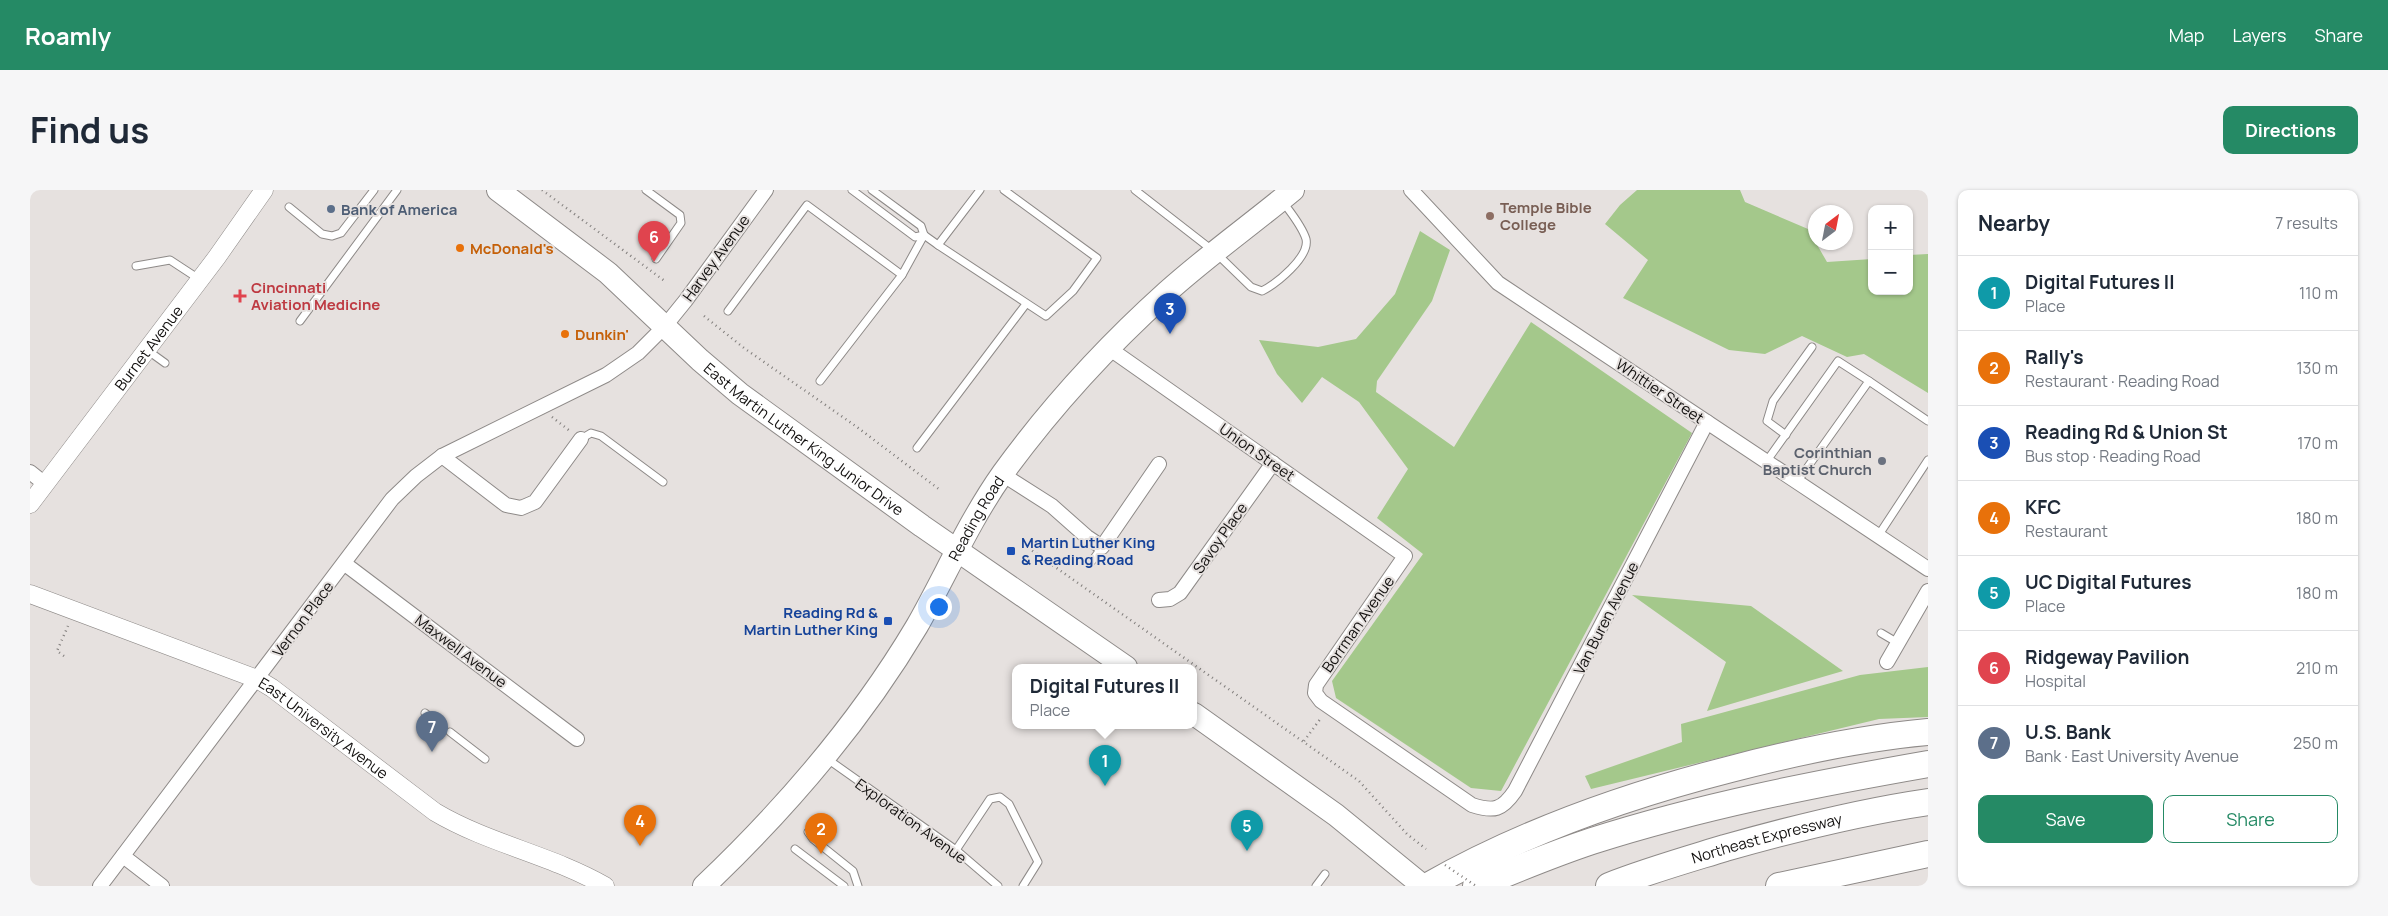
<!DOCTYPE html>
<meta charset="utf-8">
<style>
body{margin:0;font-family:Manrope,sans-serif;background:#f6f6f7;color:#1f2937}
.controls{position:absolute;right:15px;top:15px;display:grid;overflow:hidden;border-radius:10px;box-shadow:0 1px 4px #0004}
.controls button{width:45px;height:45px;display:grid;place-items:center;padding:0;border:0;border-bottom:1px solid #e0e1e3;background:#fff;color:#1f2937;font:25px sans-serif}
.compass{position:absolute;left:1778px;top:15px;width:45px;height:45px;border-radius:50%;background:#fff;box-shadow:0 1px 4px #0004;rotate:32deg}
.you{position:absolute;left:908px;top:416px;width:18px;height:18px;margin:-12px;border:4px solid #fff;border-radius:50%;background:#1a73e8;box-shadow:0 0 0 8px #1a73e833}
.badge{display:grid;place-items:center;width:32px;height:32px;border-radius:50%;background:#258a65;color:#fff;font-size:16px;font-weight:700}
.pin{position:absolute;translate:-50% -41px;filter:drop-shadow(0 1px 2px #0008)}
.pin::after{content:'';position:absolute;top:26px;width:18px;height:15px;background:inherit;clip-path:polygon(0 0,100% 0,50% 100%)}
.popup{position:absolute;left:982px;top:474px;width:185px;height:65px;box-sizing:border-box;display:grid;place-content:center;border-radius:10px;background:#fff;filter:drop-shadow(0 1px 4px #0005);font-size:16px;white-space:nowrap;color:#747a83}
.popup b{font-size:19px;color:#1f2937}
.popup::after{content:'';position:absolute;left:50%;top:100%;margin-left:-10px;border:10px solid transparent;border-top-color:#fff}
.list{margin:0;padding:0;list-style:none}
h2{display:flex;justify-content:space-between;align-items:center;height:65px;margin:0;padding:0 20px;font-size:21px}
h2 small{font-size:16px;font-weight:400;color:#747a83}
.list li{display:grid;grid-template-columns:32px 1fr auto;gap:15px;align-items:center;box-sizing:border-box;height:75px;padding:0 20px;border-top:1px solid #e0e1e3}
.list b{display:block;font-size:19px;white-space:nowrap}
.list p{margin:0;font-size:16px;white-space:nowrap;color:#747a83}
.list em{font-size:16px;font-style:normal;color:#747a83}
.actions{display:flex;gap:10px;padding:15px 20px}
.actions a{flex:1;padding:11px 0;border:1px solid #258a65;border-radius:10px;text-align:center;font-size:18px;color:#258a65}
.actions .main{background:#258a65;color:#fff}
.map{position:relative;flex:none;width:1898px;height:696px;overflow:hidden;border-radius:10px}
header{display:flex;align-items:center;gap:30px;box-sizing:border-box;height:70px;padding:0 25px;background:#258a65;color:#fff}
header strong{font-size:24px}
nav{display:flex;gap:28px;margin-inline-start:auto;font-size:18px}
.intro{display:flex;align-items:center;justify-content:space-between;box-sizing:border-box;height:120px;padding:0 30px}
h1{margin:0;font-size:35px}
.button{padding:12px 22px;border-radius:10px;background:#258a65;color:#fff;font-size:18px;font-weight:700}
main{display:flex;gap:30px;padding:0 30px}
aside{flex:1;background:#fff;border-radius:10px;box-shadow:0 1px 4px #0004}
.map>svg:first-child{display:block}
</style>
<header>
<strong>Roamly</strong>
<nav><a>Map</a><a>Layers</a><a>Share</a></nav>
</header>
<div class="intro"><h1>Find us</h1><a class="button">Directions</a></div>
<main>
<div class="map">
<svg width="1898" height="696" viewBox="0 0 1898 696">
<rect width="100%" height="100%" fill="#e6e1df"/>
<g fill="#a4c88b">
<path d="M1607,0h103l5,12 63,27 19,33 45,-3v32h37v-36l19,-1v139l-64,-39 -17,3 -45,-21 -37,18 -36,-4 -106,-52 25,-38 -43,-36 15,-19z"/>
<path d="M1390,41l30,19 -18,51 -55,80 -1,11 78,55 77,-125 161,111 -191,358 -30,-3 -135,-90 -4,-17 91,-127 -46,-36 31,-49 -49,-67 -37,-25 -20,26 -25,-29 -18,-34 59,7 38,-8 39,-45z"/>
<path d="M1602,405l119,11 92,65 -136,40 19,-49z"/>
<path d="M1898,477v50l-49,2 -288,70 -6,-13 97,-34 -1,-18 179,-49z"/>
</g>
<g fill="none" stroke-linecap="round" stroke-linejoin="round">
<g stroke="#8e8a88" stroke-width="9">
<g id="service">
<path d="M616,0l34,25 1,8 -25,36"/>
<path d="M822,0l63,47 9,-2"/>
<path d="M842,0l49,36 3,9 14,10"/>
<path d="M950,0l-42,55 108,71 27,-25 24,-33 -93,-68"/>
<path d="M1105,0l81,63 35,34 11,4c14,-7 48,-34 44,-52 -4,-13 -15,-26 -23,-37"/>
<path d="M259,17l33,27 10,2 9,-3 33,-43"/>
<path d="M106,76l34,-6 29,19"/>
<path d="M698,121l79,-106 95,70"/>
<path d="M270,131l97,-131"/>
<path d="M117,160l18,13"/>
<path d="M790,191l82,-106 22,-40"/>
<path d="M1839,191l59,40"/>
<path d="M1756,245l-19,-14 6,-20 39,-54"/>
<path d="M551,249l10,-6 10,3 62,46"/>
<path d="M887,258l109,-144"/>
<path d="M1736,272l72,-101 31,20 -72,101"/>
<path d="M1848,346l50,-76"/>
<path d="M1062,371l10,-14"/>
<path d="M1851,443l17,10"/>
<path d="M395,523l11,9"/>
<path d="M420,542l35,27"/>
<path d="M796,568l130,92 42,36"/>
<path d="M778,642l5,7 40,32 5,15"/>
<path d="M765,659l49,37"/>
<path d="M926,660l34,-51 10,-2 9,7 29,58 -15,24"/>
<path d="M1286,696l9,-12"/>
</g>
</g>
<g stroke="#8e8a88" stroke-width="16">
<g id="minor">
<path d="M1381,0l87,93 430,286"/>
<path d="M1080,159l295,207 -89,129 -1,8 6,8 151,104c22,7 30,5 43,-14l192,-369"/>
<path d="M412,266l64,49 15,3 14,-6 46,-63"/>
<path d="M0,282l15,12"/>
<path d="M972,284l50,32 35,31 15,10 57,-83"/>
<path d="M315,374l232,175"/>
<path d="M1129,410l11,-1 10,-6 93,-130"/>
<path d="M1857,472l41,-71"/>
<path d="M93,666l39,30"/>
<path d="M70,696l292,-387 24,-23 26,-20 164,-81 32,-22 27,-27 21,-26 80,-110"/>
</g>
</g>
<g stroke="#8e8a88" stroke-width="19">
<g id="tertiary">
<path id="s1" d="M0,314l187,-247 47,-67"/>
<path id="s2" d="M0,404l227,85 15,9 163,124c54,32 116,43 170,74"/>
</g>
</g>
<g stroke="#8e8a88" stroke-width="24">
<g id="primary">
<path id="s3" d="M468,0l110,83 92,87 40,34 182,132 204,141"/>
<path d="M1164,524l142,101 87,71"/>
<path id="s4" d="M674,696c81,-77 156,-164 213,-260 29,-51 52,-105 86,-153 48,-66 104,-127 164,-181 40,-36 85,-68 126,-102"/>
</g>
</g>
<g stroke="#8e8a88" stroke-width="28">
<g id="motorway">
<path d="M1398,696c95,-54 197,-90 303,-117 65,-17 130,-31 197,-37"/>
<path d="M1446,696c38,-16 77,-32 116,-45 110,-35 222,-57 336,-77"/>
<path id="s5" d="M1579,696c38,-15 77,-26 116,-38 67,-19 134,-36 203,-46"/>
<path d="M1749,696l149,-32"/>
</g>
</g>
<g stroke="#817e7c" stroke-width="2.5" stroke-dasharray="1 4" stroke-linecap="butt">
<path d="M512,0l124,92"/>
<path d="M674,126l40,32 113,79 83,63"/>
<path d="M522,227l18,14"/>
<path d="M994,355l335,236 48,53 19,15"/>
<path d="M34,466l-7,-5 11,-25"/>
<path d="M1274,551l17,-23"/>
</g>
<use href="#service" stroke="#fff" stroke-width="7"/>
<use href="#minor" stroke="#fff" stroke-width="14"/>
<use href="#tertiary" stroke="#fff" stroke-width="18"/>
<use href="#primary" stroke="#fff" stroke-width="22"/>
<use href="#motorway" stroke="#fff" stroke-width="26"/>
<path stroke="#817e7c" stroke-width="2.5" stroke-dasharray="1 4" stroke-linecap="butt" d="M1415,675l31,21"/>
</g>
<circle fill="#5c6f8a" stroke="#e6e1df" stroke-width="2" cx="301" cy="19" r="5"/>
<circle fill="#8d6e63" stroke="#e6e1df" stroke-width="2" cx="1460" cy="26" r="5"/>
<g fill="#e8710a" stroke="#e6e1df" stroke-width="2">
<circle cx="430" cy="58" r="5"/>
<circle cx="535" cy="144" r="5"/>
</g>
<path fill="#e0444e" stroke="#e6e1df" stroke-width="2" d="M207.5 98.5h5v5h5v5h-5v5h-5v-5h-5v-5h5z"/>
<circle fill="#6b7280" stroke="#e6e1df" stroke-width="2" cx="1852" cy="271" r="5"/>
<g fill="#1a4fb4" stroke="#e6e1df" stroke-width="2">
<rect x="976" y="356" width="10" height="10" rx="2.5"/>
<rect x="853" y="426" width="10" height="10" rx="2.5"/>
</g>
<g text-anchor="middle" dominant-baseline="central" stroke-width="4" stroke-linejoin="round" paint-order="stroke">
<g font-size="15" font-weight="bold" fill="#785e54" stroke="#e6e1df" text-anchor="start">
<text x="1470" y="17">Temple Bible<tspan x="1470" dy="17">College</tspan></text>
</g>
<g font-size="15" font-weight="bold" fill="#4e5e75" stroke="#e6e1df" text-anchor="start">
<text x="311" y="19">Bank of America</text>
</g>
<g font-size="15" font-weight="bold" fill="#c56008" stroke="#e6e1df" text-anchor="start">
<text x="440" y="58">McDonald's</text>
<text x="545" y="144">Dunkin'</text>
</g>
<g font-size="15" fill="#12100f" stroke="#e6e1df">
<text transform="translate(686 68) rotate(-54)">Harvey Avenue</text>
<text stroke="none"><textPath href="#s1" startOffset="196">Burnet Avenue</textPath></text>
<text transform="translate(1630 201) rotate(34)">Whittier Street</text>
<text stroke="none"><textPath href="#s3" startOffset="395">East Martin Luther King Junior Drive</textPath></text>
<text transform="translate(1227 262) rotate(35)">Union Street</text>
<text stroke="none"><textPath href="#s4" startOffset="460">Reading Road</textPath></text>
<text transform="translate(1190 348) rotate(-55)">Savoy Place</text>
<text transform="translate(1576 428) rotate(-63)">Van Buren Avenue</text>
<text transform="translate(273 429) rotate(-53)">Vernon Place</text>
<text transform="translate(1328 434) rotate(-55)">Borrman Avenue</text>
<text transform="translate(431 461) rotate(37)">Maxwell Avenue</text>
<text stroke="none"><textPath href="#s2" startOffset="325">East University Avenue</textPath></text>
<text transform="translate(881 631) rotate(36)">Exploration Avenue</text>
<text stroke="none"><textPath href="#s5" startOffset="165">Northeast Expressway</textPath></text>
</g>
<g font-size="15" font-weight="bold" fill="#be3a42" stroke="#e6e1df" text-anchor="start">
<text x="221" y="97">Cincinnati<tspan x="221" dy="17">Aviation Medicine</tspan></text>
</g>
<g font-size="15" font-weight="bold" fill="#5b616d" stroke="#e6e1df" text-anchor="end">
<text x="1842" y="262">Corinthian<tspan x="1842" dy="17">Baptist Church</tspan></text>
</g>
<g font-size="15" font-weight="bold" fill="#164399" stroke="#e6e1df" text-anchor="start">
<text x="991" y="352">Martin Luther King<tspan x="991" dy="17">&amp; Reading Road</tspan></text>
<text x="848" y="422" text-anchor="end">Reading Rd &amp;<tspan x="848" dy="17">Martin Luther King</tspan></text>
</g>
</g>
</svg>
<div class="controls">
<button>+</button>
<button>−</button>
</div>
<svg class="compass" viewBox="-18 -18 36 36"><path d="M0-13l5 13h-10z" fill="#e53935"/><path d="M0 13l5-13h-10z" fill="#747a83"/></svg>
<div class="you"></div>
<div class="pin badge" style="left:1075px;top:596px;background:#0f9aa8">1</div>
<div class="popup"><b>Digital Futures II</b>Place</div>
<div class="pin badge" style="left:791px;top:664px;background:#e8710a">2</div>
<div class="pin badge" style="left:1140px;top:144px;background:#1a4fb4">3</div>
<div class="pin badge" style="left:610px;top:656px;background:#e8710a">4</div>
<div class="pin badge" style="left:1217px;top:661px;background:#0f9aa8">5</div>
<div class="pin badge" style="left:624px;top:72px;background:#e0444e">6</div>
<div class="pin badge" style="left:402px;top:562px;background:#5c6f8a">7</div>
</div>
<aside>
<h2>Nearby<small>7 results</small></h2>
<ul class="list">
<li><span class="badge" style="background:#0f9aa8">1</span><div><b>Digital Futures II</b><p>Place</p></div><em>110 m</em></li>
<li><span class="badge" style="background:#e8710a">2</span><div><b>Rally's</b><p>Restaurant · Reading Road</p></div><em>130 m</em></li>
<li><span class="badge" style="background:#1a4fb4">3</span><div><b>Reading Rd &amp; Union St</b><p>Bus stop · Reading Road</p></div><em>170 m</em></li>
<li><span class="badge" style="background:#e8710a">4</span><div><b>KFC</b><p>Restaurant</p></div><em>180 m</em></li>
<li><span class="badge" style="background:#0f9aa8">5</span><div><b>UC Digital Futures</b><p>Place</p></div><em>180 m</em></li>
<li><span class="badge" style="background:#e0444e">6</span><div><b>Ridgeway Pavilion</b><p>Hospital</p></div><em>210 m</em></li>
<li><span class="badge" style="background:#5c6f8a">7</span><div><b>U.S. Bank</b><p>Bank · East University Avenue</p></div><em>250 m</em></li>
</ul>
<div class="actions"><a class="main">Save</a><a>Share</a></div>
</aside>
</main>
